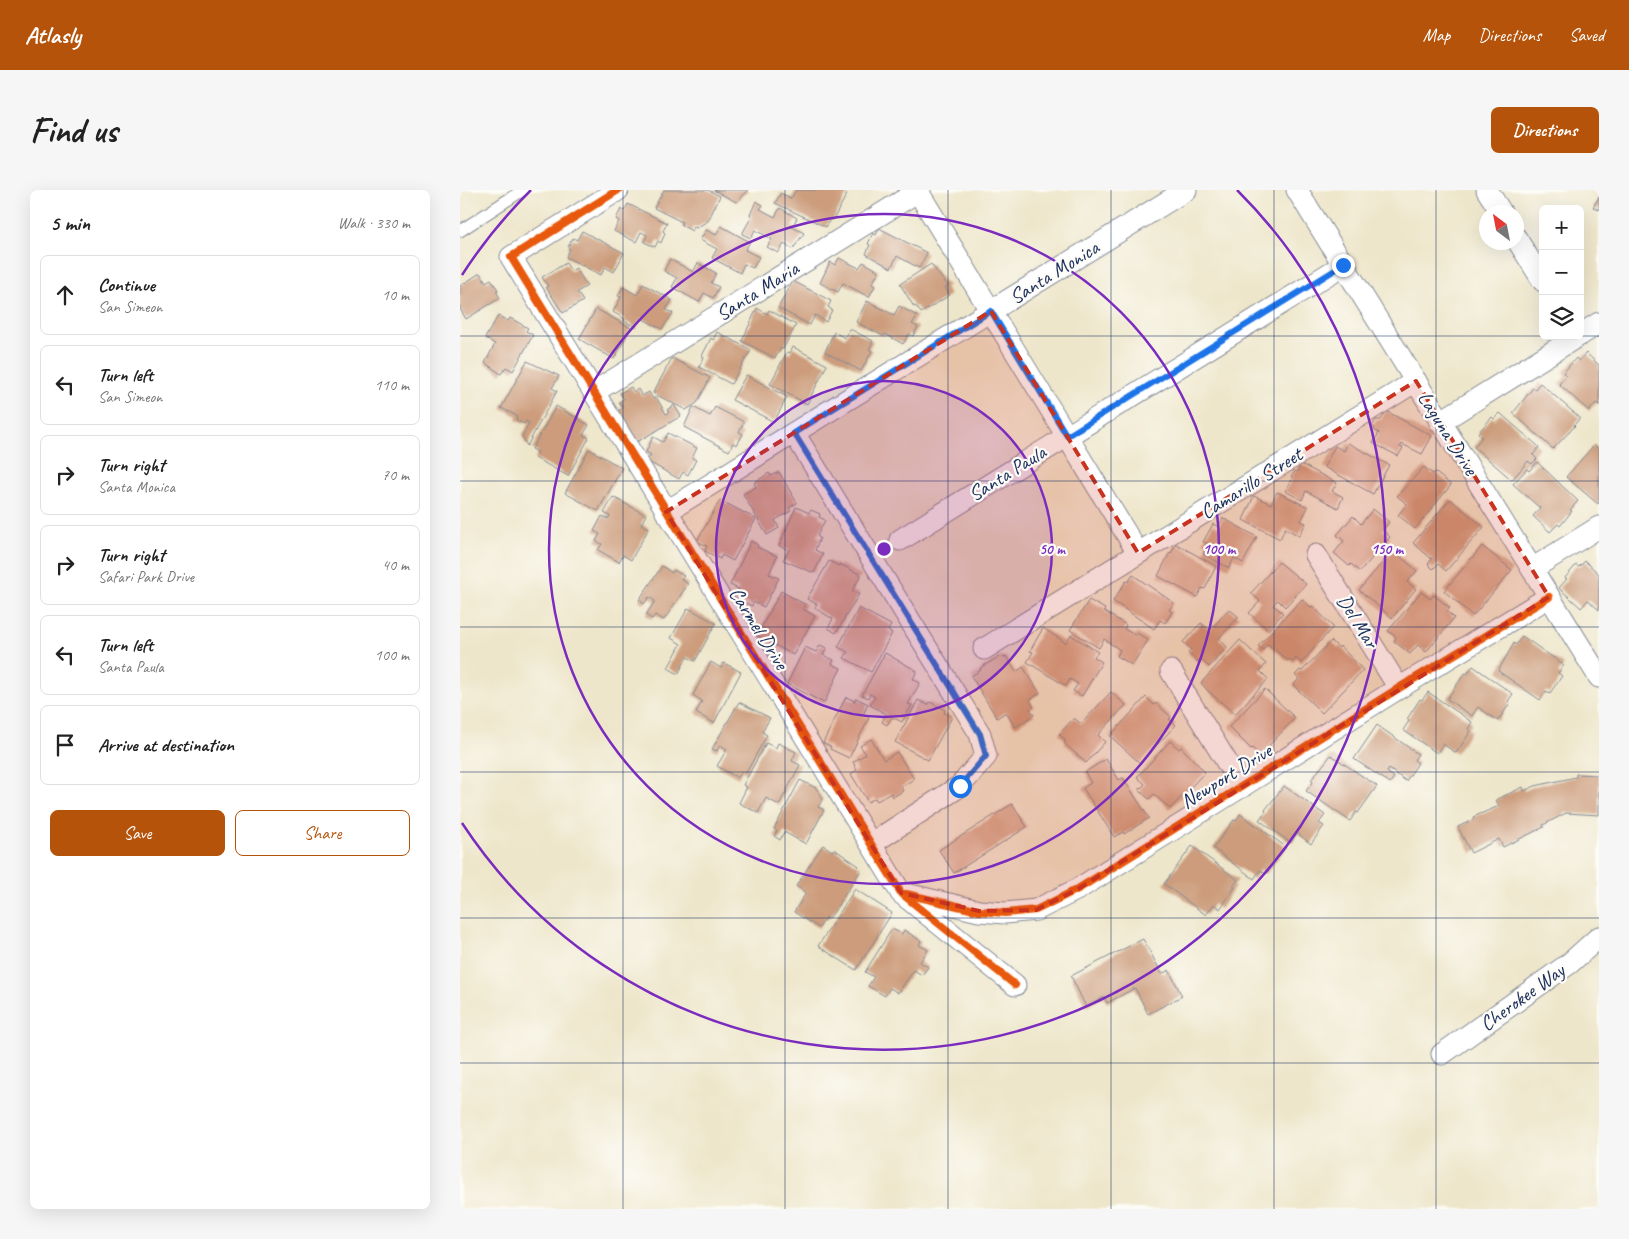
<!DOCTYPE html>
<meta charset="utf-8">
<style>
body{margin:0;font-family:Caveat,sans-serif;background:#f6f6f6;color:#222}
.controls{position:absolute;right:15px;top:15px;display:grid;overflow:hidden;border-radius:8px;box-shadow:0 5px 20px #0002}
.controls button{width:45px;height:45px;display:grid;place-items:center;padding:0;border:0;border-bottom:1px solid #e0e0e0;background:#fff;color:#222;font:25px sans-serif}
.compass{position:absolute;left:1019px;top:15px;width:45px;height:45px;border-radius:50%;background:#fff;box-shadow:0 5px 20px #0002;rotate:328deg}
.stop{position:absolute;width:15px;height:15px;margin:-11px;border:4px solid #1a73e8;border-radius:50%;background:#fff}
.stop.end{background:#1a73e8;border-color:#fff;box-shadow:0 1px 5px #0008}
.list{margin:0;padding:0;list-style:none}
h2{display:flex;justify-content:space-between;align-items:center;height:65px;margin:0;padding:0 20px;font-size:21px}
h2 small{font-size:16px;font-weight:400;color:#767676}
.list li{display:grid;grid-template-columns:32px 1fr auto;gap:15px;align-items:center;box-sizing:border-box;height:80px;margin:0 10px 10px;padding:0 10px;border:1px solid #e0e0e0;border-radius:8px}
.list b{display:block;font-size:19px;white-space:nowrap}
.list p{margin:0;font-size:16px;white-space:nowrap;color:#767676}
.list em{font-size:16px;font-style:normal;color:#767676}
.actions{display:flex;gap:10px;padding:15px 20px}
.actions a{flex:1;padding:11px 0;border:1px solid #b45309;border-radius:8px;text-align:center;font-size:18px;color:#b45309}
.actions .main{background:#b45309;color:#fff}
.icon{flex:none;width:28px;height:28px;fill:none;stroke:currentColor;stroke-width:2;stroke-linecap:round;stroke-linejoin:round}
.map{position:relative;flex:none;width:1139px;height:1019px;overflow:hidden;border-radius:8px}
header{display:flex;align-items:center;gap:30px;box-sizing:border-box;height:70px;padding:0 25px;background:#b45309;color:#fff}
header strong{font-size:24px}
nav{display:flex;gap:28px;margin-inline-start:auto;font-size:18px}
.intro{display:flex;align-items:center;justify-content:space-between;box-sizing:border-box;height:120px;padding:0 30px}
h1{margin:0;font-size:35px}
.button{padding:12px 22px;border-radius:8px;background:#b45309;color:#fff;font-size:18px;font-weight:700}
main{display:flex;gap:30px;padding:0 30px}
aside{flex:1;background:#fff;border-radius:8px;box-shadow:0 5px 20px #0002}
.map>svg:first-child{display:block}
</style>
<header>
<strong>Atlasly</strong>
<nav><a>Map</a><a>Directions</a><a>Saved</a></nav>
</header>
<div class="intro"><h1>Find us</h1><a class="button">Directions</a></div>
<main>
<aside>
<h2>5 min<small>Walk · 330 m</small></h2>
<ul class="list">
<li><svg class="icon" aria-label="ahead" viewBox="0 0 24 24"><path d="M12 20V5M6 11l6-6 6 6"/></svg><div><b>Continue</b><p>San Simeon</p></div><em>10 m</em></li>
<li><svg class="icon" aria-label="left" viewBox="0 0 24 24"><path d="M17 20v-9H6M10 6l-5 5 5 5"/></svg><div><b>Turn left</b><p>San Simeon</p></div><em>110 m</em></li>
<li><svg class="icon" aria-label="right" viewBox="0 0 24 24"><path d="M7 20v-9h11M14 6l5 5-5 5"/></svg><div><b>Turn right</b><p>Santa Monica</p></div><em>70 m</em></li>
<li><svg class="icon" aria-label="right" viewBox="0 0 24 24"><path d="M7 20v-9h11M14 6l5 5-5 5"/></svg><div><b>Turn right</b><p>Safari Park Drive</p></div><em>40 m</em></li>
<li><svg class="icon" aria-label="left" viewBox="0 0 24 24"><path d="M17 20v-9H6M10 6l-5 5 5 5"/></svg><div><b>Turn left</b><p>Santa Paula</p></div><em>100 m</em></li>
<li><svg class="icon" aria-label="arrive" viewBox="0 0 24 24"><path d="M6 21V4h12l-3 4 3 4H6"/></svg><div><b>Arrive at destination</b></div></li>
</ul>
<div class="actions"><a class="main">Save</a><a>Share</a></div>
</aside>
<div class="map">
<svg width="1139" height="1019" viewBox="0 0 1139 1019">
<rect width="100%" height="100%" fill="#fdfcf7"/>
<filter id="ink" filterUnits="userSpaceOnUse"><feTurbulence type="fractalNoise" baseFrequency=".02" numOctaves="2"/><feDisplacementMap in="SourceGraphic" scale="10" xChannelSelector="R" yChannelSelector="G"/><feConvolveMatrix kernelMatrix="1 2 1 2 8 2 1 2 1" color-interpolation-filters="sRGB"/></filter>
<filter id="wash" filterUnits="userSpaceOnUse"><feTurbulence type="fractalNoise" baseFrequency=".0096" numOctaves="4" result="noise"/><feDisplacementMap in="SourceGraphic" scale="20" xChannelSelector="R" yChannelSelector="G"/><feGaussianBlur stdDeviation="1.12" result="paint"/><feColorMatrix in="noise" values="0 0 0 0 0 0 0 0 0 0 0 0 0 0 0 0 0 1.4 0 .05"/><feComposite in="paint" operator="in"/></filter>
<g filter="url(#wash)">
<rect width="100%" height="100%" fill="#eee6ca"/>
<g id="blocks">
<g fill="#cc9c7c">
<path d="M204,0h44l12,6 -12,25 -12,7 -2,-1 -2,4 -11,-6 1,-3 -28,-14z"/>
<path d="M254,0h35l-13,12z"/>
<path d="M336,0h43l8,4 -14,26 -3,-1 -4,8 -51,-24 6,-10 10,6z"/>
<path d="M1139,7v13l-6,-3z"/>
<path d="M296,11l7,4 -3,4 15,8 5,-9 17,10 -5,9 12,6 -11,16 -9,-5 -6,9 -11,-6 5,-8 -17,-9 -4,8 -9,-4 10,-18 -2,-1z"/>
<path d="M168,14l39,19 -4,8 2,2 -4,10 -3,-2 -3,6 -11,-5 3,-7 -6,-3 -5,10 -22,-11 5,-10 -3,-2 5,-10 3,2z"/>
<path d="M261,36l29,16 -5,8 14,7 -6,11 -9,-4 -4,9 -28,-15 5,-9 -17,-9 6,-10 10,5z"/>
<path d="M419,38l48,25 -8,15 -22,-12 -6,12 -25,-14 4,-9 -2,-1 5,-11 3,2z"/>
<path d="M122,41l42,22 -10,19 -9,-5 -4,8 -35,-18 4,-8 -2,-2 5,-9 4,2z"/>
<path d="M379,68l20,10 4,-6 16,9 -7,13 3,2 -6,11 -26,-14 -5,9 -18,-9 10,-21 5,3z"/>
<path d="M210,69l23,13 5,-9 18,10 -5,10 8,4 -6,11 -9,-5 -5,9 -27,-15 5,-9 -13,-7z"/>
<path d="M106,73l5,8 5,-3 11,18 -10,6 6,9 -20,12 -17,-26 2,-1 -6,-9z"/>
<path d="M471,74l17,22 -3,1 5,8 -29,18 -5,-7 -2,1 -14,-23z"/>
<path d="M20,83l6,9 5,-3 7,11 -2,1 4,7 -34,21 -6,-10v-23z"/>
<path d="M333,91l38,20 -3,6 4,3 -6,12 -11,-7 -5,10 -32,-17z"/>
<path d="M183,94l29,16 -6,10 7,3 -11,16 -21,-11 -5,9 -12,-6 1,-2 -12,-7 8,-15 -3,-1 5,-9 14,8z"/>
<path d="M407,111l27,14 5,-9 18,10 -5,8 6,3 -5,9 -4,-2 -6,10 -18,-10 -2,2 -27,-14z"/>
<path d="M297,118l10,6 2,-4 27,15 -13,24 -2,-1 -6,10 -33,-17z"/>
<path d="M136,119l35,19 -17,31 -35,-20z"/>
<path d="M38,126l10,5 2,-3 18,10 -2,3 7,4 -20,36 -7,-4 -5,7 -16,-11 10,-19 -10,-6z"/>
<path d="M390,139l23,12 -4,8 3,2 -11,20 -36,-19 9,-20 11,6z"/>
<path d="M257,142l34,18 -20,34 -32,-17 5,-10 -2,-1 9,-18 2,2z"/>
<path d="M333,157l34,18 -20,39 -37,-20 17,-32 3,1z"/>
<path d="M1126,163l13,12v40l-3,-2 -7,8 -30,-27 7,-8 -3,-3 13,-15 3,3z"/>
<path d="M212,168l38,20 -13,25 -11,7 -33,-17z"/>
<path d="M67,171l32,15 -7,12 5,3 -30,55 -5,-10 7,-13 -3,-2 -2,3 -8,-4 1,-4 -16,-8z"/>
<path d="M286,185l41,22 -13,25 -42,-22z"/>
<path d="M1080,193l40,35 -6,7 1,1 -22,23 -40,-36 20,-25 2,1z"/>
<path d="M171,197l3,5 4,-3 4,7 7,-4 4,7 3,-2 10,17 3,-2 -2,-2 7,-5 7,11 -44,26 -19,-31 5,-3 -4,-6 5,-3 -4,-6z"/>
<path d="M96,216l33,19 -6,10 6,3 -21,38 -33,-18 3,-6 -6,-3z"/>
<path d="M233,217l17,9 5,-9 29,15 -5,10 4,2 -6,11 -4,-2 -4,8 -45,-24z"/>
<path d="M926,221l46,25 -10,18 -20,-10 -2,3 3,1 -5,8 -25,-13 6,-10 -5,-3 1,-2 -3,-2 4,-6h5z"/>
<path d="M1040,223l39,34 -6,8 4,4 -5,5 -4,-3 -16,19 -38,-33 8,-10 -4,-4 14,-16 2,2z"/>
<path d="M208,243l29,15 -5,10 4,2 -8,15 -5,-3 -4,7 -32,-18 4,-6 -5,-3 7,-15 10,5z"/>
<path d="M888,253l41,22 -16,29 -49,-27 11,-21 9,5z"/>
<path d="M1134,255l5,4v53l-1,2 -32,-27z"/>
<path d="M129,259l33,19 -24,43 -33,-18z"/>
<path d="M1077,272l41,39 -8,9 2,1 -12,15 -2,-2 -8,8 -17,-16 7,-8 -27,-24 14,-15 2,2z"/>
<path d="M841,274l36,19 -5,8 11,6 -5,11 -32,-17 -4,9 -17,-9 8,-13 -2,-1 4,-6 2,1z"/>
<path d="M964,277l9,7 2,-2 16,13 -36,44 -17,-14 9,-11 -10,-8z"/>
<path d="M319,282l18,31 -8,5 2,3 -16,9 4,8 -12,7 -24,-41 13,-7 -2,-4 15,-10 2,3z"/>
<path d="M817,302l31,15 -7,14 5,2 -7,13 -14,-8 -5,11 -37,-19 11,-24 17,8z"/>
<path d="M153,307l33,18 -5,9 8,4 -18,32 -8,-5 -4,7 -21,-12 4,-6 -6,-3 4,-7 -6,-3 8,-15 6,3 2,-3 -6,-3z"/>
<path d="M990,309l34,28 -38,44 -8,-7 -5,5 -5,-5 4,-5 -19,-16z"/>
<path d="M260,310l36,19 -23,42 -11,-6 -2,4 -15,-8 2,-5 -10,-5z"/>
<path d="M336,317l13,6 2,-3 9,4 -1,3 6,3 -8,16 3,2 -5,12 8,4 -9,19 -31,-13 6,-10 -10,-4z"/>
<path d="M913,319l16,13 -6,8 7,7 -30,35 -9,-8 -2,2 -15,-13 10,-12 -7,-6 16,-19 8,8z"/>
<path d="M763,328l34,19 -14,26 -9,-5 -5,10 -26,-14 5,-10 -5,-2 10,-18 5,3z"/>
<path d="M291,351l7,4 -1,2 20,9 -8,18 10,4 -15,29 -10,-5 -2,4 -18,-9 5,-8 -9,-4z"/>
<path d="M716,354l40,22 -11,23 -3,-1 -5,9 -39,-21 12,-24 1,1z"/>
<path d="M1022,356l30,24 -39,46 -29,-25z"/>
<path d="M933,360l24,21 -10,11 9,7 -24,29 -33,-28z"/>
<path d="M369,371l10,5 1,-2 21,11 -9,16 7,3 -23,39 -8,-5 5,-9 -18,-11 2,-4 -10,-5z"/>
<path d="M1125,371l14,13v36l-11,-10 -7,8 -22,-20 8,-9 -2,-1 11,-13 3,2z"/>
<path d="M819,372l27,22 -21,23 -7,-7 -5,5 10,8 -15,17 -19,-17 11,-12 -9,-8z"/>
<path d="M202,376l10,7 2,-3 10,6 -3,3 7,5 -24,36 -9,-5 -3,4 -6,-4 9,-14 -6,-4 -5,7 -5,-4z"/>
<path d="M673,385l41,28 -5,7 3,2 -7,11 -5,-3 -6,9 -41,-28 13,-20 2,1z"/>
<path d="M321,401l25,14 -3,4 12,7 -22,39 -36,-20z"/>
<path d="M961,402l9,7 4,-4 16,13 -3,3 7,7 -28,34 -8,-7 -8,9 -16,-13 2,-4 -8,-6z"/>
<path d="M842,409l9,8 2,-1 20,21 -32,36 -5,-5 -3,4 -3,-3 -2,2 -20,-17 -5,6 -5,-4z"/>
<path d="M629,410l16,9 -1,2 22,14 -2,4 11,6 2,-2 11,7 -16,25 -15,-9 3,-6 -16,-11 -5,9 -29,-18z"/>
<path d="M228,418l28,15 -21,38 -8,-4 -9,17 -10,-6 13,-24 -10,-6z"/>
<path d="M399,418l32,17 -3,6 4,2 -21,39 -27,-14 4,-6 -10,-5z"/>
<path d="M769,419l10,8 -20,21 8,9 -18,20 -8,-8 -3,3 -10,-9 3,-4 -8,-7 18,-19 9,7z"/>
<path d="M583,438l23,15 5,-8 27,17 -4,5 8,5 -20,34 -9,-5 5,-7 -8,-5 -4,7 -39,-24 6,-10 -3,-1z"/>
<path d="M1062,446l42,29 -6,8 4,3 -12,17 -4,-2 -6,9 -42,-29 16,-28 2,2z"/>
<path d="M780,450l26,24 -6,7 8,8 -33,35 -27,-23 -7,-8z"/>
<path d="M871,451l8,7 1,-2 23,24 -41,43 -29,-28 6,-6 -4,-4 5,-5 2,1z"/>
<path d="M360,455l7,3 -4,7 11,5 -2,4 9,4 -17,35 -37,-19 18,-37 11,5z"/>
<path d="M425,463l32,18 -4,8 7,4 -12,21 4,1 -10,17 -10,-5 -5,8 -5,-3 4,-8 -16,-9 5,-8 -5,-3 -2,4 -6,-3z"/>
<path d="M542,465l2,2 2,-1 10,16 7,-5 17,26 -10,7 4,7 -4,2 4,6 -19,12 -9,-15 -9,6 -26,-42 10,-6 -1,-2z"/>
<path d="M251,472l10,6 3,-5 17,9 -27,51 -18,-10 6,-12 -9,-6z"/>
<path d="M1013,476l40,28 -5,7 2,2 -12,18 -20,-14 -6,9 -25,-17 18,-26 2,1z"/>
<path d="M805,499l30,29 -35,37 -8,-7 -1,1 -22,-22z"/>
<path d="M651,502l15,13 -28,30 7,7 -19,21 -22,-20 2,-2 -7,-7 15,-16 7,6z"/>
<path d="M968,502l44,30 -4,7 3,2 -15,22 -13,-9 -6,9 -34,-23 6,-9 -2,-2 13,-20 2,1z"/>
<path d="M386,507l9,4 1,-3 12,6 -5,11 6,3 -20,40 -19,-9 1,-2 -8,-4z"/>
<path d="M686,507l8,8 2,-2 15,14 -2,2 7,6 -36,38 -30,-27z"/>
<path d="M458,510l10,5 2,-3 15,8 -1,3 8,4 -24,43 -33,-18z"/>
<path d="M279,512l31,16 -8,14 5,3 -21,38 -4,-2 -4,7 -21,-12 10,-17 -7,-4 -3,6 -5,-2z"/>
<path d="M917,535l41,29 -4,6 4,3 -12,18 -17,-12 -2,3 7,5 -4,6 -36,-24z"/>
<path d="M411,549l13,21 13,-8 17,27 -13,8 2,4 -10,6 -2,-4 -14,8 -2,-3 -7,4 -17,-28 6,-4 -4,-8 13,-8 -6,-8z"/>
<path d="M710,551l9,8 2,-2 24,25 -35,37 -16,-15 -5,5 -10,-9 6,-6 -8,-7z"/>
<path d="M306,553l10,5 2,-5 18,9 -4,9 8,4 -21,40 -13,-7 -8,15 -19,-10 8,-16 -4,-2z"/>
<path d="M871,565l46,31 -19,27 -2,-1 -6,9 -44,-30 7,-9 -2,-2z"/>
<path d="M646,569l13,21 4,-2 26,40 -25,16 -1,-2 -9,5 -31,-49 8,-5 -6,-11z"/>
<path d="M1116,584l23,1v40l-33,-2 -23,12 1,2 -41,20 -4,-8 -28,14 -13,-26 16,-8 -1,-2 26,-11 -3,-6 27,-13 1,4 11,-5 41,-9z"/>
<path d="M340,590l16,8 7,11 -5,8 6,3 -18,34 -22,-12 -4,8 -6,-4 3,-5 -3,-2z"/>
<path d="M824,596l41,29 -6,8 5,3 -13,18 -14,-11 -6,10 -32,-23 7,-9 -1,-1z"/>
<path d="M552,614l15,23 -73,46 -15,-23z"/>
<path d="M780,624l46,33 -20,27 -6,-4 -6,9 -41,-31 21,-28 2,1z"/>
<path d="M363,655l9,6 2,-2 25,17 -1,1 3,3 -32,49 -3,-2 -7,11 -25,-16 12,-19 -10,-7z"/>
<path d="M732,656l46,34 -5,6 2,1 -15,22 -6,-5 -8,11 -42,-31z"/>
<path d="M395,699l37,24 -36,57 -38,-24z"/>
<path d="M432,739l10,5 2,-4 17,11 -2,4 9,5 -8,12 8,5 -6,8 -8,-5 -16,23 -8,-5 -5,8 -17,-10 6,-9 -9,-5z"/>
<path d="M683,749l19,35 7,-4 13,26 -34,18 -13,-26 -28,15 -3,-6 -18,10 -15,-31z"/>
</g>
</g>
</g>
<g filter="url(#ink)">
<use href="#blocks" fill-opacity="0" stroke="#848a94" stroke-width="1"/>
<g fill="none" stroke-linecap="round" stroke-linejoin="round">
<g stroke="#848a94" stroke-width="13">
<path id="service" d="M0,41l63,-41"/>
</g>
<g stroke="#848a94" stroke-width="23">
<g id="minor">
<path d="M158,0l-107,67 390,636 114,92"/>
<path d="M457,0l221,363"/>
<path d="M837,0l302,487"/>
<path d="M1027,0l14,22"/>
<path d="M1056,48l27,43"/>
<path d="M1120,145l19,-12"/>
<path d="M134,202l326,-202"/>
<path d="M980,232l138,-86"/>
<path d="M334,243l186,301 6,22 -26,30 -89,58"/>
<path d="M206,322l520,-322"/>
<path d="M440,350l443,-275"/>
<path d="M856,365l83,133"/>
<path d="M1072,379l67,-42"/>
<path d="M524,459l432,-268"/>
<path d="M711,481l71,116"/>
<path d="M446,704l73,17 26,2 31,-3 42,-21 321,-201 150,-91"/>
<path d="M982,864l128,-91 29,-26"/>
</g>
</g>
<use href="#service" stroke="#fff" stroke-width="11"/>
<use href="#minor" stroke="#fff" stroke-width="21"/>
<g stroke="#fdfcf7" stroke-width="11">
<g id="cycleway">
<path d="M158,0l-107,67 390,636 114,92"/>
<path d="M446,704l73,17 26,2 31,-3 42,-21 321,-201 150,-91"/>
</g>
</g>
<use href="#cycleway" stroke="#e8590c" stroke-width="8"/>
</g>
</g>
<g fill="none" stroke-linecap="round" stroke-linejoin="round" filter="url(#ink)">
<path stroke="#1a73e8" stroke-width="6" d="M500,596l26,-30 -6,-22 -186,-301 197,-122 76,125 276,-171"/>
</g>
<path fill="#c8321e" fill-opacity="0.2" stroke="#c8321e" stroke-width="4" stroke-dasharray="10 6" stroke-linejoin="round" d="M531,121l147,242 278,-172 133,216 -471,292 -42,21 -57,1 -78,-18 -235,-381z"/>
<path fill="none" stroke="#1b2f5e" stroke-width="1" stroke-opacity="0.55" d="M163,0v1019M325,0v1019M488,0v1019M651,0v1019M814,0v1019M976,0v1019M0,146h1083M1120,146h19M0,291h1139M0,437h1139M0,582h1139M0,728h1139M0,873h1139"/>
<circle cx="424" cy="359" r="168" fill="#7b2cbf" fill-opacity=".12"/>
<g fill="none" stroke="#7b2cbf" stroke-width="2.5">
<circle cx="424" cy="359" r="168"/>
<circle cx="424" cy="359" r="335"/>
<path d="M2 85A503 503 0 0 1 71 0M777 0A503 503 0 1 1 2 633"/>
</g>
<g text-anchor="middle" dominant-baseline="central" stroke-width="4.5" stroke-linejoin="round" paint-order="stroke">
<g font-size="21" fill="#1b2f5e" stroke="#fdfcf7">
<text transform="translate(594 82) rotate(-32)">Santa Monica</text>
<text transform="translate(297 101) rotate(-32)">Santa Maria</text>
<text transform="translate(988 243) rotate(58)">Laguna Drive</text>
<text transform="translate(547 283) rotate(-32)">Santa Paula</text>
<text transform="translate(791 293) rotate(-32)">Camarillo Street</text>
<text transform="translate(898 431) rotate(58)">Del Mar</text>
<text transform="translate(299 438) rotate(58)">Carmel Drive</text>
<text transform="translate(766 586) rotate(-32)">Newport Drive</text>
<text transform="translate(1062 807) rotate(-36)">Cherokee Way</text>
</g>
</g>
<circle cx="424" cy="359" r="8" fill="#7b2cbf" stroke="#fdfcf7" stroke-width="2.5"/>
<g font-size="15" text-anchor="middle" font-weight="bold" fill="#7b2cbf" stroke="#fdfcf7" stroke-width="4.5" stroke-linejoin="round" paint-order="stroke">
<text x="592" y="364">50 m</text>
<text x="759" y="364">100 m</text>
<text x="927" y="364">150 m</text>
</g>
</svg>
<div class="controls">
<button>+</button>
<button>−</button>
<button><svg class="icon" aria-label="layers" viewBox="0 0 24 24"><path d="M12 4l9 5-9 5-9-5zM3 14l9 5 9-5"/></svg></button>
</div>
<svg class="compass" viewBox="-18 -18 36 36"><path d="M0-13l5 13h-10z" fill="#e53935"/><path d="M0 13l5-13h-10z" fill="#767676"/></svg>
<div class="stop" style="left:500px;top:596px"></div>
<div class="stop end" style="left:883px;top:75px"></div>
</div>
</main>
